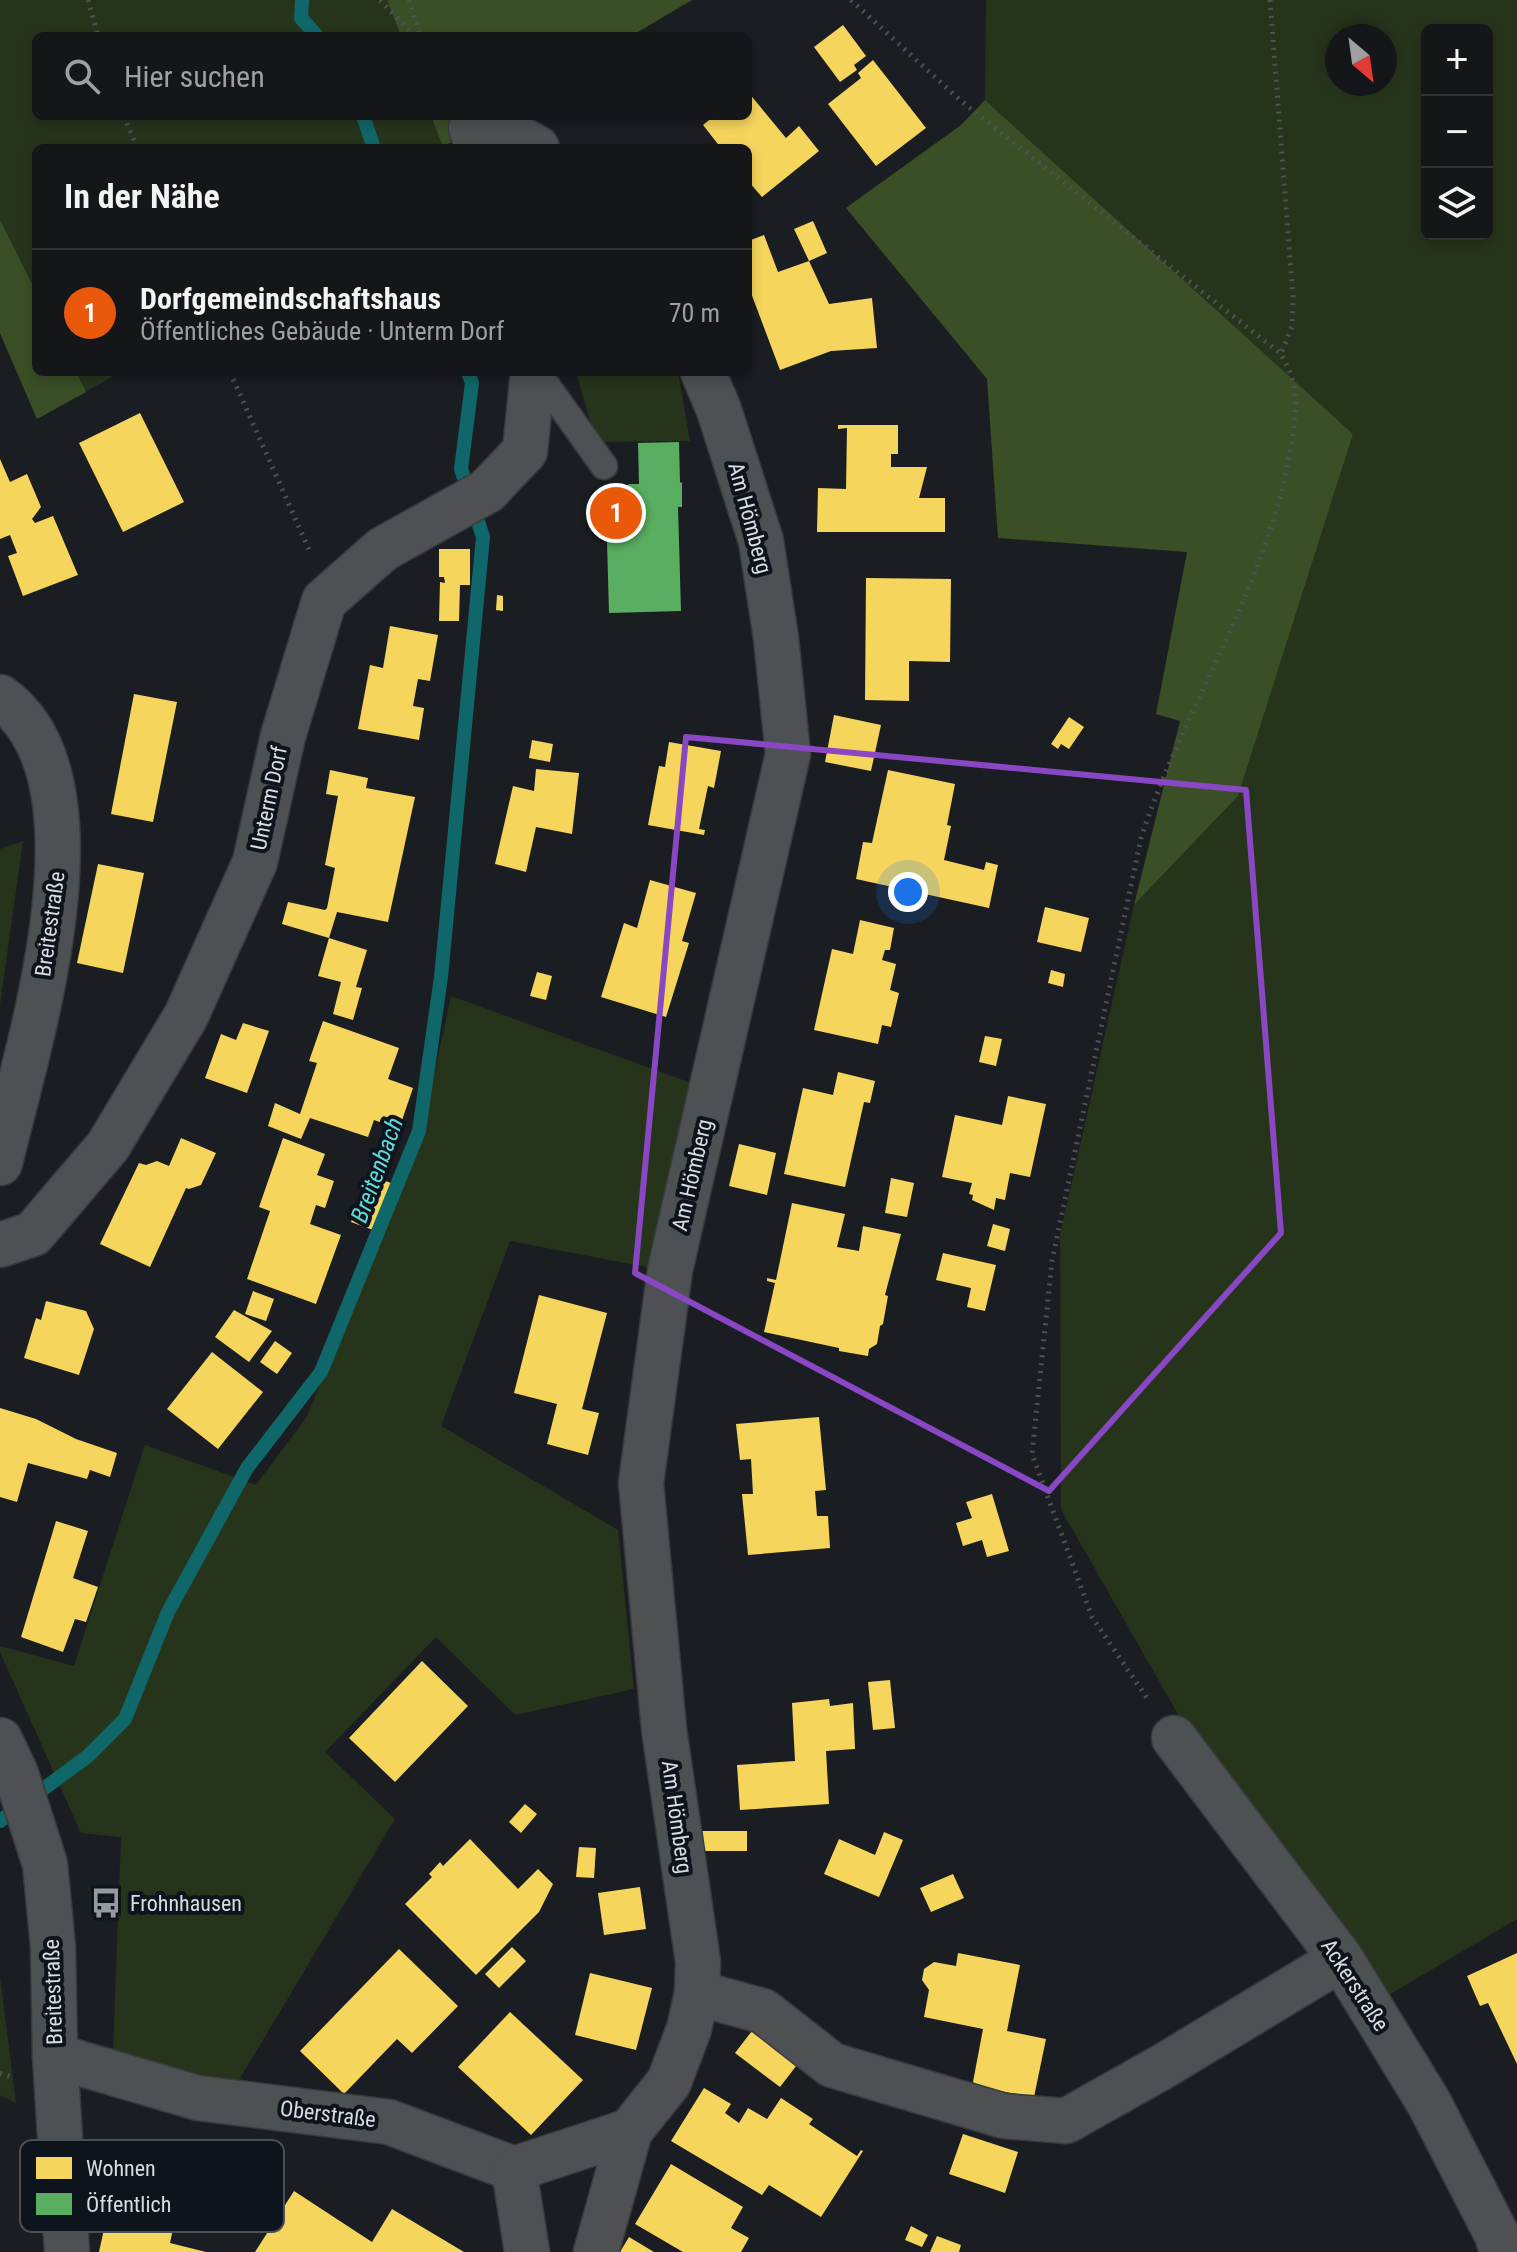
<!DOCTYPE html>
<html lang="de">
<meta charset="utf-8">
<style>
body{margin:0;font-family:"Roboto Condensed",sans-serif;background:#1d1f23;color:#f1f3f6}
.controls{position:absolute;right:24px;top:24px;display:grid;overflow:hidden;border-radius:12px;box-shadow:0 4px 12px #0003}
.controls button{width:72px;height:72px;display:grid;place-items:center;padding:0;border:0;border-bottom:2px solid #333539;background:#14161a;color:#f1f3f6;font:40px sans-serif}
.compass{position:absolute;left:1325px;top:24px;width:72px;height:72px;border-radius:50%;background:#14161a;box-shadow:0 4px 12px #0003;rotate:151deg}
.you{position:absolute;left:908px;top:892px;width:28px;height:28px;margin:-20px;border:6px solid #fff;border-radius:50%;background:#1a73e8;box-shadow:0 0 0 12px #1a73e833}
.badge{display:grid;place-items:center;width:52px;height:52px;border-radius:50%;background:#ea580c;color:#fff;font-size:26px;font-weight:700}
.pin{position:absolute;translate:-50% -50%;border:4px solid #fff;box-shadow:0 2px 8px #0006}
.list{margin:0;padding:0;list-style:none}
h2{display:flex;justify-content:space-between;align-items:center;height:104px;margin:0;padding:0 32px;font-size:34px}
h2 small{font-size:26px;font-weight:400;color:#9d9fa2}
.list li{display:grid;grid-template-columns:52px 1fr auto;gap:24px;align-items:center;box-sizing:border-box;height:128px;padding:0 32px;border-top:2px solid #333539}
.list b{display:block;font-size:30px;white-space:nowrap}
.list p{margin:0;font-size:26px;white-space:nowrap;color:#9d9fa2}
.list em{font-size:26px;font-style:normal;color:#9d9fa2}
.icon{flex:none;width:44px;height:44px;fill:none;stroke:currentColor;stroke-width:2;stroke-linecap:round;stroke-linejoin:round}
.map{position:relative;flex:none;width:1517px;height:2252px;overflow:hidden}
.search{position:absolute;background:#14161a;box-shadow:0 4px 12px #0003;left:32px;top:32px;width:720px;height:88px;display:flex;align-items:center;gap:20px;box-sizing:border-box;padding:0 28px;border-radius:12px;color:#9d9fa2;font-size:30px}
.panel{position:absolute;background:#14161a;box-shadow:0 4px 12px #0003;left:32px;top:144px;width:720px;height:232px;border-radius:12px}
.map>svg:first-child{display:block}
</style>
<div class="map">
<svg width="1517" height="2252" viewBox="0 0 1517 2252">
<rect width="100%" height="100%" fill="#1a1e22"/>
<g fill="#27341c" fill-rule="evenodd">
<path d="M0,0h387l14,36h-365v80h395l12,31 -407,1v224h85l-84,47 -37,-86z"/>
<path d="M986,0h531v1919l-135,80 -203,-283 -118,-207 -1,-274 74,-330 104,-109 115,-362 -368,-334zM1427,30h60v204h-60zM1337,36h48v48h-48z"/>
<path d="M576,372h102l12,69 -94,1z"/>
<path d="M23,841l-23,164v-156z"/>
<path d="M451,996l243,88 -37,185 -147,-28 -69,185 177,104 16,159 -119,26 -79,-78 -111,115 70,67 -159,266 -123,-34 8,-214 -40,-4 -81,-181v-6l74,20 71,-221 111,40 50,-67 114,-278z"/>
<path d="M0,1976l16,127 -16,-8z"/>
</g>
<g fill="#3a4f26">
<path d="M387,0h305l-61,36h-230z"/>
<path d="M985,100l368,334 -115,362 -104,109 46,-184 -24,-7 31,-162 -189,-14 -11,-159 -141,-171 115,-83z"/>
<path d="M431,116h65l-53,31z"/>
<path d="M0,220l36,72v80h40l10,20 -49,27 -37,-86z"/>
</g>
<g fill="#f6d55c">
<path d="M843,25l23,31 -12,9 3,5 -17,12 -26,-35z"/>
<path d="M873,60l53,68 -50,38 -48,-62 33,-26 -3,-5z"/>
<path d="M748,92l38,46 13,-12 20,25 -57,46 -14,-16v-33h-27l-18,-23 11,-9h34z"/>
<path d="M813,221l14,32 -18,8 20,43 43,-6 5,50 -46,3 -51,19 -32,-85v-44l16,-6 14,37 31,-11 -15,-32z"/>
<path d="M140,413l44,89 -61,30 -44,-89z"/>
<path d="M838,425h60v29h-7v13h36l-8,31h26v34h-128l1,-44 28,1 1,-61 -9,1z"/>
<path d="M0,459l10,23 17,-8 14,33 -9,12 3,4 18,-7 25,59 -55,21 -15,-40 9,-3 -7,-18 -10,4z"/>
<path d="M439,549h31v36h-10l-1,36h-20l1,-39 5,1 -1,-6h-5z"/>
<path d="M866,578l85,1 -1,83 -41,-1v40l-44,-1z"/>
<path d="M497,595l6,1v15l-7,-1z"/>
<path d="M390,626l48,9 -8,46 -12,-2 -5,27 11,2 -5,32 -61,-11 12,-64 13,3z"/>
<path d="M134,694l43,8 -24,120 -42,-8z"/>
<path d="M834,715l47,10 -10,46 -46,-9z"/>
<path d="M1069,717l15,10 -15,22 -8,-5 -3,5 -7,-5z"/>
<path d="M532,740l21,4 -3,18 -21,-4z"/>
<path d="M669,742l52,9 -7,37 -6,-2 -9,43 6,1 -1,5 -56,-10 11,-59 6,1z"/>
<path d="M536,769l43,4 -7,61 -36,-7 -10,45 -31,-8 18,-78 21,5z"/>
<path d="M330,770l38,8 -2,10 49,9 -27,125 -51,-10 -8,26 -47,-14 6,-22 37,8 2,-2 8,-40 -10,-3 13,-69 -12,-2z"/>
<path d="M888,770l67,14 -8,41 4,1 -7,34 40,10 2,-8 12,3 -9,43 -133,-29 7,-37 9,1z"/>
<path d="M98,864l46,9 -21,100 -46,-10z"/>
<path d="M650,880l46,13 -14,48 7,2 -23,74 -65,-20 23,-74 13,5z"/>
<path d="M1045,907l44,11 -8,34 -44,-10z"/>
<path d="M860,920l34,8 -4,22h-5l-3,10 14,4 -6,26 9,3 -8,34 -9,-2 -4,19 -64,-14 18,-81 21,5z"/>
<path d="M329,938l38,12 -11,37 6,1 -9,32 -20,-6 8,-32 -23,-6z"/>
<path d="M1051,970l14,4 -2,13 -15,-4z"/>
<path d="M537,972l15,4 -6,24 -16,-4z"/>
<path d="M323,1021l76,27 -11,31 25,9 -14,41 -25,-9 -6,17 -58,-19 -9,21 -33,-13 7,-23 25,11 17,-51 -8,-2z"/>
<path d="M243,1023l26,8 -22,62 -42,-15 16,-44 15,6z"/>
<path d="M985,1036l17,3 -6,27 -17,-4z"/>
<path d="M838,1072l37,9 -5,22 -6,-1 -19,85 -61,-13 19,-86 30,7z"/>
<path d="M1008,1096l38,8 -16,73 -20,-4 -5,27 -9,-2 -2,12 -22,-10 1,-5 -4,-1 3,-11 -30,-6 13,-62 47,10z"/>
<path d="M181,1138l35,15 -15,32 -12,4 -3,-1 -36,79 -50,-23 39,-81 7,2 11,-4 12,5z"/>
<path d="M283,1138l42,16 -8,21 17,6 -9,27 -9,-3 -6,19 31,11 -25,69 -69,-25 23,-68 -11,-4z"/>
<path d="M739,1144l37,9 -9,42 -38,-9z"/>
<path d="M369,1175l22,8 -18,47 -22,-8z"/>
<path d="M891,1178l23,5 -7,34 -22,-4z"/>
<path d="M792,1203l53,11 -8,33 22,4 4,-25 38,8 -16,61 3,1 -5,28 -3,2 -3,18 -8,5 -1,7 -29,-5v-3l-75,-16 11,-49 -8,-2v-3l9,2z"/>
<path d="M993,1224l17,5 -5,22 -18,-5z"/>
<path d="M943,1253l53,12 -11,46 -18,-4 4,-19 -35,-8z"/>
<path d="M253,1291l21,8 -8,22 -21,-7z"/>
<path d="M539,1295l68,18 -25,96 17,4 -11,42 -41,-11 10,-40 -43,-11z"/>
<path d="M46,1301l40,10 8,18 -15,46 -55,-17 12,-40 5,2z"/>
<path d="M234,1310l38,21 -23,31 -34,-25z"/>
<path d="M275,1341l17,12 -15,21 -17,-12z"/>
<path d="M212,1352l51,40 -45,57 -51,-40z"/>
<path d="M0,1408l36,11 40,20 41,14 -7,24 -20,-7 -3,9 -59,-16 -11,39 -17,-5z"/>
<path d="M819,1417l7,73 -11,1 2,25h11l2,32 -82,7 -6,-61h11l-2,-35 -11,1 -4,-36z"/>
<path d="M992,1494l17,57 -22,6 -5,-17 -19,6 -7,-23 16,-5 -6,-16z"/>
<path d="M56,1521l32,10 -15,47 25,9 -12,35 -11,-3 -12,33 -42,-15z"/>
<path d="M422,1661l46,45 -73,76 -46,-44z"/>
<path d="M890,1680l5,48 -22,2 -5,-48z"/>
<path d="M829,1699l1,7 23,-3 2,46 -29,2 3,53 -89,6 -3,-45 58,-4 -3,-58z"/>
<path d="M525,1804l12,10 -16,19 -12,-11z"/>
<rect x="702" y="1831" width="45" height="20"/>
<path d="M884,1832l19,8 -24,57 -55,-23 15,-35 36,16z"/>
<path d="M470,1839l48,50 20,-20 15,15 -14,28 -63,63 -71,-71 27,-27 -3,-3 11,-12 3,4z"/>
<path d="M579,1847l17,1 -2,30 -18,-1z"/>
<path d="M953,1874l11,24 -33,14 -11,-24z"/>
<path d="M640,1887l6,42 -42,6 -6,-42z"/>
<path d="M512,1947l14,14 -27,27 -14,-14z"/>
<path d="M399,1949l59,57 -46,47 -15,-14 -53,55 -44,-43z"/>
<path d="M958,1953l62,12 -13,66 39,8 -12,58 -56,-10 -5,-5 10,-53 -59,-12 5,-27 -7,-10 2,-11 10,-7 22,4z"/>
<path d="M1517,1953v111l-29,-61 -8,3 -13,-30z"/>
<path d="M590,1973l62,15 -16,62 -61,-15z"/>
<path d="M510,2012l73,68 -52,55 -73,-68z"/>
<path d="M755,2027l45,34 -20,26 -45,-34z"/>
<path d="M704,2088l27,16 -6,9 14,10 9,-15 19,11 14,-21 32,21 -4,5 48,32 4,-6 2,1 -42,66 -52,-32 -7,10 -91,-54z"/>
<path d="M963,2134l55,18 -13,41 -56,-19z"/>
<path d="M671,2164l72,43 -12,21 18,10 -8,14h-58l-48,-28z"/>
<path d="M117,2169l80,16 -4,20 -14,-4 -9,42 36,9h-107z"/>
<path d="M294,2191l78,51 20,-33 72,43h-209z"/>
<path d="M911,2226l17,9 -6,12 -17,-7z"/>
<path d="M937,2236l24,9 -2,7h-29z"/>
<path d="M629,2237l25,15h-34z"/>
</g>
<path fill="#5aae61" d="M679,442l1,41 2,-1v25h-4l3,104 -72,2 -3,-107h10v-9l13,-13h10l-1,-41z"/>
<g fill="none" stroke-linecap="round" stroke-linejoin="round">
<g stroke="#106769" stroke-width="14">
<path d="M302,0l-1,18 16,18"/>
<path d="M363,116l11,32"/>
<path d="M0,1821l88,-65 37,-37 43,-107 79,-144 74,-96 98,-241 22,-154 42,-440 -22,-68 11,-86 -4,-11"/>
</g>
<g stroke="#383b3e" stroke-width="29">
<path id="service" d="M537,372l67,94"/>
</g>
<g stroke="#383b3e" stroke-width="47">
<g id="minor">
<path d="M478,148l-7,-20 42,7 24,13"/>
<path d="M0,1245l33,-11 75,-88 78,-130 69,-154 28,-126 41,-135 59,-52 104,-58 38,-40 8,-79"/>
<path d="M1174,1738l167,221 88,144 68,132 5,17"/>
<path d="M697,1993l66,18 69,54 172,51 62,5 96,-54 179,-108"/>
<path d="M55,2056l143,42 191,24 125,47"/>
<path d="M514,2169l116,-38 39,-49 20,-53 8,-36 1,-31 -34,-233 -23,-246 29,-213 118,-516 -12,-116 -15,-97 -42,-131 -16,-38"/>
<path d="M514,2169l13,83"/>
<path d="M596,2252l34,-121"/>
</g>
</g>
<g stroke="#383b3e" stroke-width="47">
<g id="tertiary">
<path d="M0,697c116,82 26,354 0,466"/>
<path d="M0,1740l16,34 29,90 8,83 2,109 12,196"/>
</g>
</g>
<g stroke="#4f5154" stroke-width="5" stroke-dasharray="2 6" stroke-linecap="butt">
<path d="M88,0l10,36"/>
<path d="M380,0l35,36"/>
<path d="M409,0l11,36"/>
<path d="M851,0l110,101 320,253c7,13 13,25 14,40 2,26 -4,52 -9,78 -28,129 -104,241 -145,366l-89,423 -20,193 60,163 57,84"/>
<path d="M1270,0l23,297 -1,29 -11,28"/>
<path d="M124,116l13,32"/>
<path d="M230,372l81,182"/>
<path d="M0,2073l12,4"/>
</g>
<use href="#service" stroke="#4e5154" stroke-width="26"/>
<use href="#minor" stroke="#4e5154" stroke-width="44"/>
<use href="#tertiary" stroke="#4e5154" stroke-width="44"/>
</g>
<path fill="none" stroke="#8947c4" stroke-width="6" stroke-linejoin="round" d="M686,737l560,53 35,443 -232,258 -414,-218z"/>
<defs>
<g id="bus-bare" transform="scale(2.4)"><path d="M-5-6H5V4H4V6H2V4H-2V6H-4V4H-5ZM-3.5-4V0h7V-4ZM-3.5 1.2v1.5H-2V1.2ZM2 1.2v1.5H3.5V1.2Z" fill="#969a9f" stroke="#0e141b" stroke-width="2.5" paint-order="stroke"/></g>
</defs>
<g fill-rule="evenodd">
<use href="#bus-bare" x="106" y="1903"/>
</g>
<g text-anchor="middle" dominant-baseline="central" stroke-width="8" stroke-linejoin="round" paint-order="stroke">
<g font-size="22" fill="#d8dde2" stroke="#0e141b">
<text transform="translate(750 518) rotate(75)">Am Hömberg</text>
<text transform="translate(269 798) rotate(-78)">Unterm Dorf</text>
<text transform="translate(50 924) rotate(-82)">Breitestraße</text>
<text transform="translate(692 1175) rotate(-77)">Am Hömberg</text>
<text transform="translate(677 1817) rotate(82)">Am Hömberg</text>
<text transform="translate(1355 1985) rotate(57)">Ackerstraße</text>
<text transform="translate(53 1992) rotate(-92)">Breitestraße</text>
<text transform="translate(328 2114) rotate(7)">Oberstraße</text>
</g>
<g font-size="22" fill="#d8dde2" stroke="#0e141b" text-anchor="start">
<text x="130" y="1903">Frohnhausen</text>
</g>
<g font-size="24" font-style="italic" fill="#5edadd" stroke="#0e141b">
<text transform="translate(377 1170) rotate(-70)">Breitenbach</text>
</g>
</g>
<rect x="20" y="2140" width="264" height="92" rx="12" fill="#0e141b" stroke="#4b5057" stroke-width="2"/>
<rect x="36" y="2157" width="36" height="22" fill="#f6d55c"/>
<rect x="36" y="2193" width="36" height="22" fill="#5aae61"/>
<g font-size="22" fill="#d8dde2">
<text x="86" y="2176">Wohnen</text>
<text x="86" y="2212">Öffentlich</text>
</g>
</svg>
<div class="controls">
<button>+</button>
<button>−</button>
<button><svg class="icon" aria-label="layers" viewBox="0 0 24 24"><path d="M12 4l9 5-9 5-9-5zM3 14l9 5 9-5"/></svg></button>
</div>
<svg class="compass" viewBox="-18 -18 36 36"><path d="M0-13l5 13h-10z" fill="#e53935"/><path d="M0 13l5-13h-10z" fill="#9d9fa2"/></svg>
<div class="you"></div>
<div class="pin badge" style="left:616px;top:513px">1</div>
<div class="search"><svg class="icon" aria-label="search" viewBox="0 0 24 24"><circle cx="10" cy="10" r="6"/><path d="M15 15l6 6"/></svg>Hier suchen</div>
<section class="panel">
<h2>In der Nähe<small></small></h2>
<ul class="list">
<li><span class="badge">1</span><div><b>Dorfgemeindschaftshaus</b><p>Öffentliches Gebäude · Unterm Dorf</p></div><em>70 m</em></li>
</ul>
</section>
</div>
